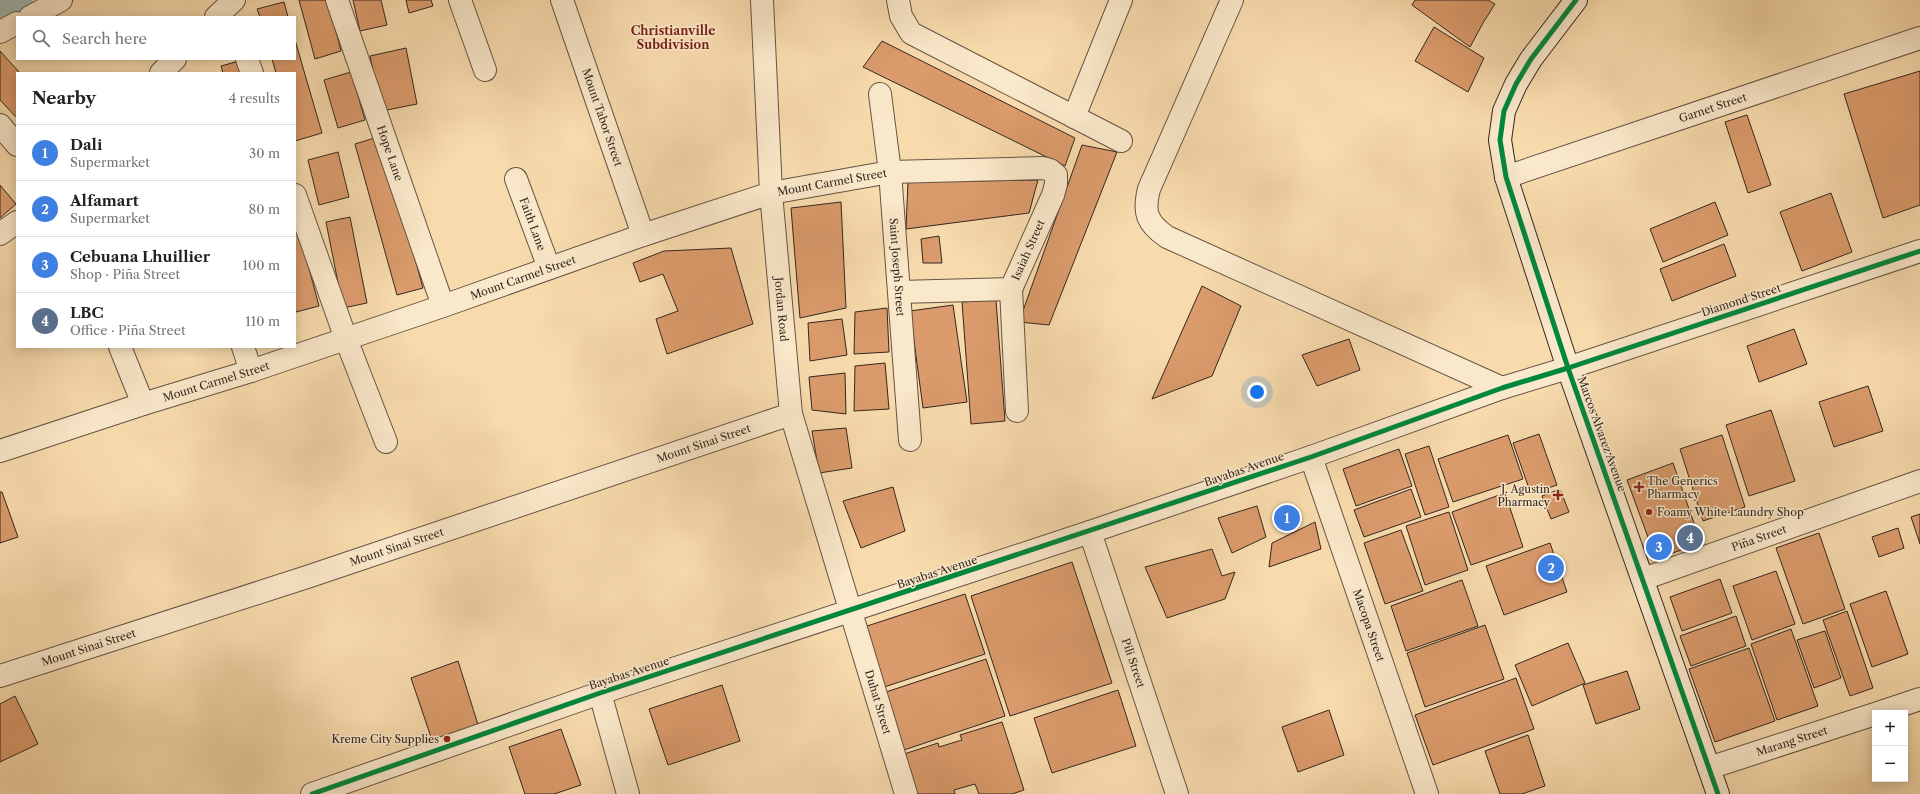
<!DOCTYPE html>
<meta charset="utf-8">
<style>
body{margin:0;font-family:"Libre Caslon Text",serif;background:#f2f2f2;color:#222}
.controls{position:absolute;right:12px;bottom:12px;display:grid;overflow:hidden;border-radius:0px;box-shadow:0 2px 10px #0003}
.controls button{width:36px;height:36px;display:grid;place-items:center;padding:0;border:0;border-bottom:1px solid #e0e0e0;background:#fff;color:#222;font:20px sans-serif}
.you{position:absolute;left:1257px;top:392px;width:14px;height:14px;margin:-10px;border:3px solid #fff;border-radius:50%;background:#1a73e8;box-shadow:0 0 0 6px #1a73e833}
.badge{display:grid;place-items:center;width:26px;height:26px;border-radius:50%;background:#d93025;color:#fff;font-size:13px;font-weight:700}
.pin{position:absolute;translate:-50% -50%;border:2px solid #fff;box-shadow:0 1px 4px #0006}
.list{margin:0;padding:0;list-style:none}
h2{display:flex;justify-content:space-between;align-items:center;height:52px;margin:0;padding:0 16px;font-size:17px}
h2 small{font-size:13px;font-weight:400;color:#767676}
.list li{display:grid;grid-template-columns:26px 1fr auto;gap:12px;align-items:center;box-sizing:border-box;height:56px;padding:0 16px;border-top:1px solid #e0e0e0}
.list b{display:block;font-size:15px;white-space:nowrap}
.list p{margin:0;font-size:13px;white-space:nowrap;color:#767676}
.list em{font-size:13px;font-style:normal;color:#767676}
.icon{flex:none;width:22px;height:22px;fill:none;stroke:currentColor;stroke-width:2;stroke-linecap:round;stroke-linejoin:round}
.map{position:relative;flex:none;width:1920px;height:794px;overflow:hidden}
.search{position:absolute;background:#fff;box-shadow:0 2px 10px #0003;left:16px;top:16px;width:280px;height:44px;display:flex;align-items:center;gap:10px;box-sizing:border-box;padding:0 14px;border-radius:0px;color:#767676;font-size:15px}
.panel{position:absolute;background:#fff;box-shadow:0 2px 10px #0003;left:16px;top:72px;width:280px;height:276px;border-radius:0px}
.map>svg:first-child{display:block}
</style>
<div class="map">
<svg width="1920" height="794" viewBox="0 0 1920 794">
<rect width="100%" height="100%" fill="#f8dbad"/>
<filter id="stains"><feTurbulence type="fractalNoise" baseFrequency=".005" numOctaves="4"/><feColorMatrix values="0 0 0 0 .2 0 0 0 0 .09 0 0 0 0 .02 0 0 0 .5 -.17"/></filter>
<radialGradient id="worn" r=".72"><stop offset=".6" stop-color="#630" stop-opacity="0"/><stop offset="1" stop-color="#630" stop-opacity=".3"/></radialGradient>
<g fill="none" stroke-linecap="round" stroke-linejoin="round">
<path stroke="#9fb9b2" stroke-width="51" d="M0,3l7,-3"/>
</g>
<g fill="#db9b6c" stroke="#332720">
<path d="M299,0h29l13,51 -26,8z"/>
<path d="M353,0h28l6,25 -27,6z"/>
<path d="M406,0h25l2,6 -24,7z"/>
<path d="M1415,0h73l7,4 -12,19 -13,24 -58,-42z"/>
<path d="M284,2l4,15h-28l-3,-8z"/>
<path d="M1434,27l50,31 -16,34 -53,-31z"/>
<path d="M295,40l27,93 -27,8v-68h-19l-4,-14h23z"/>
<path d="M882,41l193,97 -10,28 -202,-99z"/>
<path d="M406,48l11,56 -35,7 -12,-55z"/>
<path d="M0,51l20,22h-3v45l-17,-18z"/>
<path d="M246,59l4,14h-27l-2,-7z"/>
<path d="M1920,71v134l-37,13 -39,-124z"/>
<path d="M351,72l14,48 -27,8 -14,-48z"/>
<path d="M1747,115l24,70 -23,8 -23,-71z"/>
<path d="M381,136l42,152 -26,7 -42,-151z"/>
<path d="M1082,145l35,7 -68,173 -30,-3z"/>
<path d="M338,152l11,45 -30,8 -11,-45z"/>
<path d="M1038,180l-9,33 -123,16 2,-47z"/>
<path d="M0,185l16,19 -16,14z"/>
<path d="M1831,193l21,59 -50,19 -22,-59z"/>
<path d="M841,202l5,106 -46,10 -9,-110z"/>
<path d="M1715,202l13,33 -65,27 -13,-33z"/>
<path d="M295,216l24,90 -23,6 -1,-4z"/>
<path d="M350,217l17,86 -24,5 -17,-86z"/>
<path d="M939,236l3,27h-19l-2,-24z"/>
<path d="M1724,244l12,32 -64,25 -12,-32z"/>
<path d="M731,248l22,76 -86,30 -11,-35 22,-8 -15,-37 -23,8 -7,-19 31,-12z"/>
<path d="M1202,286l39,20 -29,70 -60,23z"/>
<path d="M996,300l9,121 -34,3 -9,-122z"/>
<path d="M953,305l14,97 -44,6 -13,-97z"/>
<path d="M887,308l2,44 -35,2 1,-42z"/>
<path d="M842,319l5,36 -37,6 -2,-38z"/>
<path d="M1794,329l13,35 -48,18 -12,-36z"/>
<path d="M1349,339l11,31 -43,16 -15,-31z"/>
<path d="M885,363l4,46 -35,2 1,-45z"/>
<path d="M845,373l1,41 -34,-4 -3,-33z"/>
<path d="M1868,386l15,45 -49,16 -15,-45z"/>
<path d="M1771,410l24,71 -46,15 -23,-71z"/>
<path d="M846,428l6,40 -33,5 -7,-42z"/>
<path d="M1539,434l18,51 -26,9 -18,-51z"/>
<path d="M1508,435l15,44 -70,23 -15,-43z"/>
<path d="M1722,435l23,72 -42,14 -23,-72z"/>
<path d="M1429,446l20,61 -24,8 -20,-61z"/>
<path d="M1399,449l13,37 -56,20 -13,-37z"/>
<path d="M1673,463l28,80 -45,16 -29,-79z"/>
<path d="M893,487l12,44 -44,17 -18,-47z"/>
<path d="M1411,489l10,28 -57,20 -10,-27z"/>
<path d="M1560,489l9,23 -18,7 -9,-23z"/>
<path d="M0,492h2l16,45 -18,6z"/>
<path d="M1505,493l18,54 -52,18 -19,-53z"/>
<path d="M1257,506l9,31 -34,16 -14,-35z"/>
<path d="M1449,512l19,58 -43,15 -19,-59z"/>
<path d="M1920,514v30l-9,-27z"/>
<path d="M1315,522l6,27 -52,18 3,-24z"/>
<path d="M1898,528l6,20 -25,9 -7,-20z"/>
<path d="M1401,530l22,61 -38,13 -21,-61z"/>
<path d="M1819,533l26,76 -42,15 -27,-76z"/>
<path d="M1550,543l17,49 -63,23 -18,-49z"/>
<path d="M1212,549l10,27 13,-4 -10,27 -58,19 -22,-51z"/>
<path d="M1072,562l40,121 -102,33 -39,-120z"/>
<path d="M1776,571l19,53 -43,16 -19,-54z"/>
<path d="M1720,579l12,34 -50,18 -12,-34z"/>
<path d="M1462,580l16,46 -72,25 -15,-45z"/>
<path d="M1886,591l22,63 -36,13 -22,-63z"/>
<path d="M965,594l20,60 -104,34 -20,-60z"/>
<path d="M1847,611l26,77 -23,8 -27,-76z"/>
<path d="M1736,616l10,30 -55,20 -11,-30z"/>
<path d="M1485,625l19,54 -79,28 -18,-54z"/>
<path d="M1791,629l27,77 -41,14 -26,-76z"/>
<path d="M1825,631l16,47 -27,10 -17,-48z"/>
<path d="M1568,643l17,40 -53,23 -17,-41z"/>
<path d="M1749,648l26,73 -60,21 -26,-73z"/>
<path d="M986,659l19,57 -104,35 -18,-58z"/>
<path d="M458,661l22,70 -45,18 -24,-71z"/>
<path d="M1627,671l13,38 -44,15 -13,-39z"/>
<path d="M1516,678l18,51 -101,36 -18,-50z"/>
<path d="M722,685l18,56 -72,24 -19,-56z"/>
<path d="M1118,690l18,56 -84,27 -18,-55z"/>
<path d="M15,696l23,48 -38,18v-58z"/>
<path d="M1329,710l15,45 -46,17 -16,-45z"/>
<path d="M1002,722l22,68 -12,4h-33l-4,-10 -21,6 1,4h-42l-12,-39 37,-12 1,4 23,-7 -2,-5z"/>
<path d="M561,729l20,56 -27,9h-29l-16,-47z"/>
<path d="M1528,735l17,51 -23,8h-22l-15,-43z"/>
</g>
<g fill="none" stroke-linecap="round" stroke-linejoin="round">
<g stroke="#645443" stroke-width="24">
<g id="minor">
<path id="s1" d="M337,0l106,306"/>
<path d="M460,0l25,70"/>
<path id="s2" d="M562,0l81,235"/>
<path id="s3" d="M762,0l9,193 20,221 115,380"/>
<path d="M898,0l3,16 10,17 210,108"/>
<path d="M1232,0l-83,189c-6,24 -2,34 18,48l335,151"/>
<path d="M216,17l18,-17"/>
<path d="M247,59l5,14"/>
<path d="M161,73l14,-14"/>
<path id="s4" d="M880,94l10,78 20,268"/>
<path d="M1074,117l47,-117"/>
<path d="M0,125l17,20"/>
<path id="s5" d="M1506,177l414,-139"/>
<path id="s6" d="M516,179l33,89"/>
<path d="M295,195l51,144 40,103"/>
<path d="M0,234l17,-12"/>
<path d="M1011,289l6,122"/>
<path d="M120,347l23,57"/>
<path d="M243,347l8,24"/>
<path d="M1568,368l352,-117"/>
<path id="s7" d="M0,451l143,-47 108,-33 192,-65 200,-71 128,-42 119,-21 153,-4 7,2 6,5v9l-3,11 -42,94 -111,3"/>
<path id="s8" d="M1311,457l116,337"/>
<path id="s9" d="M1090,532l87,262"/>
<path id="s10" d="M1643,579l277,-98"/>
<path id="s11" d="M0,676l307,-99 484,-163"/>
<path d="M600,693l28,101"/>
<path d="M1878,713l42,-14"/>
<path id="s12" d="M1709,768l166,-54"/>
</g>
</g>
<g stroke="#645443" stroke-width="24">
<g id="tertiary">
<path d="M30,17l31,-17"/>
<path d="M0,32l17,-9"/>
<path d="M312,794l288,-101 490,-161 221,-75 191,-69 66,-20"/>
</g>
</g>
<g stroke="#332720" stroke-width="24">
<path id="secondary" d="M1576,0l-45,59 -15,25 -12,27 -4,29 6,37 62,191 150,426"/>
</g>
<use href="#minor" stroke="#fae8ca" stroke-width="22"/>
<use href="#tertiary" stroke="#fae8ca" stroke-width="22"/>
<use href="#secondary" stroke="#fae8ca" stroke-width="22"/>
<g stroke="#fae8ca" stroke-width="8">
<g id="cycleway">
<path d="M1576,0l-45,59 -15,25 -12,27 -4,29 6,37 62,191 150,426"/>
<path d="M312,794l288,-101 711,-236 191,-69 66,-20 352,-117"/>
</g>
</g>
<use href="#cycleway" stroke="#00873e" stroke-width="5"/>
</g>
<g fill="#8f2418" stroke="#fae8ca" stroke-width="1.5">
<path d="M1637 481h4v4h4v4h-4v4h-4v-4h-4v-4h4z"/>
<path d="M1556 489h4v4h4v4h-4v4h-4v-4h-4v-4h4z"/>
<circle cx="1649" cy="512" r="4"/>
<circle cx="447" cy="739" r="4"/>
</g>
<g text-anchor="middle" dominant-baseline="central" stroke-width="3" stroke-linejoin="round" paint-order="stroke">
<g font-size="11" fill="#332720" stroke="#fae8ca">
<text stroke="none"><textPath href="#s5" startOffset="218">Garnet Street</textPath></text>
<text stroke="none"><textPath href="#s2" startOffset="124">Mount Tabor Street</textPath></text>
<text stroke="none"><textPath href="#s1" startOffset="162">Hope Lane</textPath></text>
<text stroke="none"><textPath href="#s7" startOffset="875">Mount Carmel Street</textPath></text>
<text stroke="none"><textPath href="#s6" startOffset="48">Faith Lane</textPath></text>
<text transform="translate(1028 250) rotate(-66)">Isaiah Street</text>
<text stroke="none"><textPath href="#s4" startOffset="174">Saint Joseph Street</textPath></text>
<text stroke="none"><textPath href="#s7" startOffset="551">Mount Carmel Street</textPath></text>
<text transform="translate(1741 300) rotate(-18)">Diamond Street</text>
<text stroke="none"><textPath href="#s3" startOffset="310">Jordan Road</textPath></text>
<text stroke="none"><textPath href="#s7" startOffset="227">Mount Carmel Street</textPath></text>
<text transform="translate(1602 434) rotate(70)">Marcos Alvarez Avenue</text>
<text stroke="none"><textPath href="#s11" startOffset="741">Mount Sinai Street</textPath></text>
<text transform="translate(1244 469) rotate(-19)">Bayabas Avenue</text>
<text stroke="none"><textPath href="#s10" startOffset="123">Piña Street</textPath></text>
<text stroke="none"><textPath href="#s11" startOffset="417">Mount Sinai Street</textPath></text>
<text transform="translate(937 572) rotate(-18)">Bayabas Avenue</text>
<text stroke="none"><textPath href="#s8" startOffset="178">Macopa Street</textPath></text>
<text stroke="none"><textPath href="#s11" startOffset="93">Mount Sinai Street</textPath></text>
<text stroke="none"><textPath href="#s9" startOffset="138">Pili Street</textPath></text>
<text transform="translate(629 673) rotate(-18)">Bayabas Avenue</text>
<text stroke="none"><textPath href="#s3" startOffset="716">Duhat Street</textPath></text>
<text stroke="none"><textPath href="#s12" startOffset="87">Marang Street</textPath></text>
</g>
<g font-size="11" fill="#332720" stroke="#fae8ca" text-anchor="start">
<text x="1647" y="481">The Generics<tspan x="1647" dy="13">Pharmacy</tspan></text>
<text x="1550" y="489" text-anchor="end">J. Agustin<tspan x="1550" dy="13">Pharmacy</tspan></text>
<text x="1657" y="512">Foamy White Laundry Shop</text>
<text x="439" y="739" text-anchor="end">Kreme City Supplies</text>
</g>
<g font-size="12" font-weight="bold" fill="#7a1f14" stroke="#fae8ca">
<text x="673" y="30">Christianville<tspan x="673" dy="14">Subdivision</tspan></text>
</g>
</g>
<rect width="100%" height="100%" filter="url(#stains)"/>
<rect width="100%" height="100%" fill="url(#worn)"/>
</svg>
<div class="controls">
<button>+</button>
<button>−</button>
</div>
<div class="you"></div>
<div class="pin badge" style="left:1287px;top:518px;background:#3f7fe0">1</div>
<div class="pin badge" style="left:1551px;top:568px;background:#3f7fe0">2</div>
<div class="pin badge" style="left:1659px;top:547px;background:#3f7fe0">3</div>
<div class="pin badge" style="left:1690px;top:538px;background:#5c6f8a">4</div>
<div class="search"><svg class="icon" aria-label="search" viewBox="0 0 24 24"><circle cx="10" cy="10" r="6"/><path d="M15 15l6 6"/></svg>Search here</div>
<section class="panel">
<h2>Nearby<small>4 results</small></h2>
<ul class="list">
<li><span class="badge" style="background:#3f7fe0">1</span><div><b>Dali</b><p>Supermarket</p></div><em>30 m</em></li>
<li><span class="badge" style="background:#3f7fe0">2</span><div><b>Alfamart</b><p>Supermarket</p></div><em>80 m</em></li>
<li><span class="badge" style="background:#3f7fe0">3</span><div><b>Cebuana Lhuillier</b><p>Shop · Piña Street</p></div><em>100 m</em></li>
<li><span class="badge" style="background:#5c6f8a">4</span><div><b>LBC</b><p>Office · Piña Street</p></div><em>110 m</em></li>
</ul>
</section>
</div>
